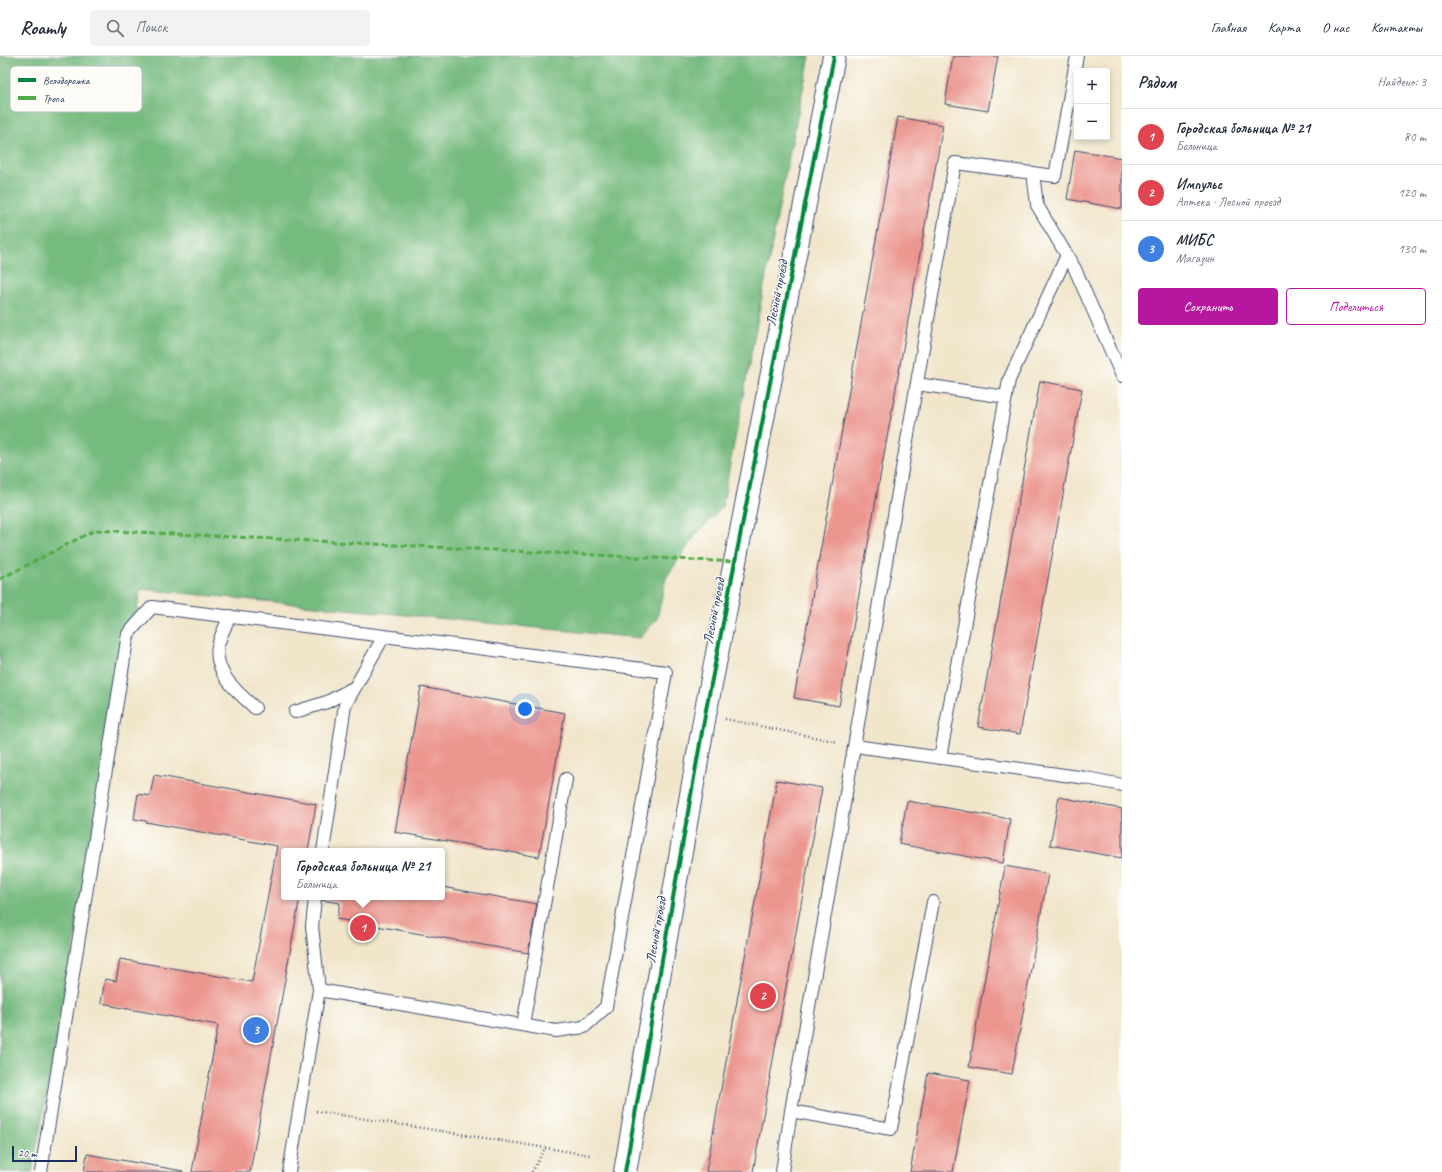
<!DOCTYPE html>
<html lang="ru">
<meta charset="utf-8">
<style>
body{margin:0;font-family:Caveat,sans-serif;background:#f2f2f3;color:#1f2937}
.controls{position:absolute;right:12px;top:12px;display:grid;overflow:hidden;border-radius:4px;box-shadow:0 2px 6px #0003}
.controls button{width:36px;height:36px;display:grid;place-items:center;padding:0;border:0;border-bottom:1px solid #e0e1e3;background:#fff;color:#1f2937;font:20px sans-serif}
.scale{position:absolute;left:12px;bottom:10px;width:65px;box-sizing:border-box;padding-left:4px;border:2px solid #1b2f5e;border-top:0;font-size:11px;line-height:14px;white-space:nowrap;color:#1b2f5e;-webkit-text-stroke:3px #fdfcf7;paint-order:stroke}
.you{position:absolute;left:525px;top:653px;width:14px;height:14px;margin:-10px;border:3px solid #fff;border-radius:50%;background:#1a73e8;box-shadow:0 0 0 6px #1a73e833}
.badge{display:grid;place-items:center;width:26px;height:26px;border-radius:50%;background:#b5179e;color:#fff;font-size:13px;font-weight:700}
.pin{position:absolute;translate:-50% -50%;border:2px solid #fff;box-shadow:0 1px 4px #0006}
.popup{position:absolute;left:281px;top:792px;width:164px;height:52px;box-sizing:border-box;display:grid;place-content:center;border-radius:4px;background:#fff;filter:drop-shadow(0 1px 3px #0005);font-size:13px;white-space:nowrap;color:#747a83}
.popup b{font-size:15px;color:#1f2937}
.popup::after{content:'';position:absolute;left:50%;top:100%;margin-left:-8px;border:8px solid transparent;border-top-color:#fff}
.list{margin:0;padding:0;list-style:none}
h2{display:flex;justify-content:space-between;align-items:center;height:52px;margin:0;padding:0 16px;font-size:17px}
h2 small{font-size:13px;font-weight:400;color:#747a83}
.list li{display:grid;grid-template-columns:26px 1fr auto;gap:12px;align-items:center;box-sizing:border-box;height:56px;padding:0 16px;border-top:1px solid #e0e1e3}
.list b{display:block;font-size:15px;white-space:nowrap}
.list p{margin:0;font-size:13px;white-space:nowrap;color:#747a83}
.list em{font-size:13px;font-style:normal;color:#747a83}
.actions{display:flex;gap:8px;padding:12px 16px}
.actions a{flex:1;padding:9px 0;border:1px solid #b5179e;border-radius:4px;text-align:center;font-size:14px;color:#b5179e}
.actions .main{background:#b5179e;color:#fff}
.icon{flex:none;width:22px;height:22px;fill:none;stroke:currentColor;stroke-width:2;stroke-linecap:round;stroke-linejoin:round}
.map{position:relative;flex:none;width:1122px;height:1116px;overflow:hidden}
header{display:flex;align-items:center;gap:24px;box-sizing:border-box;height:56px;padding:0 20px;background:#fff;border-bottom:1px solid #e0e1e3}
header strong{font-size:19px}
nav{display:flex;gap:22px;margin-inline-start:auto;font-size:14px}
.search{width:280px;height:36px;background:#f2f2f3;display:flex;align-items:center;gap:10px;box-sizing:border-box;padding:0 14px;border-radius:4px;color:#747a83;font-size:15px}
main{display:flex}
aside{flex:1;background:#fff}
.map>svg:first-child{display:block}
</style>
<header>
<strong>Roamly</strong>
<div class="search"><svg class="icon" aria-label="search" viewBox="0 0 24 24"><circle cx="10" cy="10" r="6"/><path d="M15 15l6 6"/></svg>Поиск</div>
<nav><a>Главная</a><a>Карта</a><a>О нас</a><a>Контакты</a></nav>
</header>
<main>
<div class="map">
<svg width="1122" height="1116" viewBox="0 0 1122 1116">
<rect width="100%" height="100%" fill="#fdfcf7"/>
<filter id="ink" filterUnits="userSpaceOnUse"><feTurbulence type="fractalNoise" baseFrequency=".025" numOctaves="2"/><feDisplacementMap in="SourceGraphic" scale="8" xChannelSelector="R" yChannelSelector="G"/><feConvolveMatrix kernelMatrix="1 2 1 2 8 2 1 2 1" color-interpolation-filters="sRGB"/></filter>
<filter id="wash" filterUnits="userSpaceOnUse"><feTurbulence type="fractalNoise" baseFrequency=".012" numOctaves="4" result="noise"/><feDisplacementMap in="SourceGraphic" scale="16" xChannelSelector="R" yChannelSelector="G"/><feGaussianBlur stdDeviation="0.9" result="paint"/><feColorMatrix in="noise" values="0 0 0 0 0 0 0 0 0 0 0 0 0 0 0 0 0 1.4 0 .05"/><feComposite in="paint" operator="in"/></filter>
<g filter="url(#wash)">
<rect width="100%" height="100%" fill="#f1e5ca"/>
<path fill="#75ba7e" stroke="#48746e" d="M0,0h810l-25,120 -63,331 -27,29 -29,42 -9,41 -17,19 -499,-49 -109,583h-32z"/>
<g id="blocks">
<g fill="#eb968f">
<path d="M953,0h45l-10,55 -43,-7z"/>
<path d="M898,61l45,8 -104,581 -45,-8z"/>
<path d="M1075,94l47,8v51l-55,-10z"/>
<path d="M1040,325l42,8 -62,345 -42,-7z"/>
<path d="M421,631l144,26 -26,144 -144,-25z"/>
<path d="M154,719l162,29 -8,47h-24v46h16l-50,275h-58l26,-147 -106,-19v-1l-11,-2 4,-24 11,2 4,-22 132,23 25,-136 -131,-24v-1l-12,-2 4,-25 12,2z"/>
<path d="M777,724l45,8 -46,255 -23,129h-47z"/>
<path d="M1059,741l63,12v49l-72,-13z"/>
<path d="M907,745l103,18 -7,44 -104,-19z"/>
<path d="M1005,810l43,8 -36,200 -43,-7z"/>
<path d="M442,831l95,17 -9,49 -191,-34 3,-16 -32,-5 134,-1z"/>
<path d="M928,1017l42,7 -17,92h-43z"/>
<path d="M87,1098l96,17v1h-99z"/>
</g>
</g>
</g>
<g filter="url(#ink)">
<use href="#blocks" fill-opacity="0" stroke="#3b4a6e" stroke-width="1"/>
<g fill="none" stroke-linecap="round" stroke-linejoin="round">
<g stroke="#3b4a6e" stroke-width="14">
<g id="service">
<path d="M1033,117l4,32 38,64 47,107"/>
<path d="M917,328l89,13"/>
<path d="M230,560c-4,9 -10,20 -12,30 -5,26 19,46 37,62"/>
<path d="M295,656l32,-10 28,-15"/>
<path d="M855,690l231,32 36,7"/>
<path d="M940,702l69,-378 58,-125"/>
<path d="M319,934l237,41 28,-4 22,-20 60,-335 -282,-36 -39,69 -22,146"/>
<path d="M523,969l43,-246"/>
<path d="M791,1055l100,18 42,-227"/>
<path d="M41,1116l87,-538 24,-27 232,29"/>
<path d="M289,1116l30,-182 -7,-64 3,-27"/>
<path d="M782,1116l9,-61 164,-948 100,13 22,-120"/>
</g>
</g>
<g stroke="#3b4a6e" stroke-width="24">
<path id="minor" d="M625,1116l80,-457 129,-659"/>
</g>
<g stroke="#3b4a6e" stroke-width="2.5" stroke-dasharray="1 3" stroke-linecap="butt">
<path d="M725,663l113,23"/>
<path d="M316,1055l274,44"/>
<path d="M532,1116l13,-24"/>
</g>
<use href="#service" stroke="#fff" stroke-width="12"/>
<use href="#minor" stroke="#fff" stroke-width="22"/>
<path stroke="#52ab49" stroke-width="3" stroke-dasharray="6 3" stroke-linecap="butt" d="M0,523l95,-49 640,32"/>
<g stroke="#fdfcf7" stroke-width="6">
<path id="cycleway" d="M625,1116l80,-457 129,-659"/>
</g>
<use href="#cycleway" stroke="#00873e" stroke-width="4"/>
</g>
</g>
<g text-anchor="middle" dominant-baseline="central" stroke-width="3" stroke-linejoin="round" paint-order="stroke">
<g font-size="14" fill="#1b2f5e" stroke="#fdfcf7">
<text transform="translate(777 237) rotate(-79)">Лесной проезд</text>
<text transform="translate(714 555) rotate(-79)">Лесной проезд</text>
<text transform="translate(656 874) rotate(-80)">Лесной проезд</text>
</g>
</g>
<rect x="10" y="10" width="132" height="46" rx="6" fill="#fdfcf7" stroke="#b9bec9" stroke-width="1"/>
<rect x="18" y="22" width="18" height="4" fill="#00873e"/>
<rect x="18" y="40" width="18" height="4" fill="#52ab49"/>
<g font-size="11" fill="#1b2f5e">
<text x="43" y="28">Велодорожка</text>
<text x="43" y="46">Тропа</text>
</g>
</svg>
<div class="controls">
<button>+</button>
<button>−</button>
</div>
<div class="scale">20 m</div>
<div class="you"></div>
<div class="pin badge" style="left:363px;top:872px;background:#e0444e">1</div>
<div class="popup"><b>Городская больница № 21</b>Больница</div>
<div class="pin badge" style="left:763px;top:940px;background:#e0444e">2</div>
<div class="pin badge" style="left:256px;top:974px;background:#3f7fe0">3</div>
</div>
<aside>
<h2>Рядом<small>Найдено: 3</small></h2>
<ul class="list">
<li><span class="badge" style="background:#e0444e">1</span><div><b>Городская больница № 21</b><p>Больница</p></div><em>80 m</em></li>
<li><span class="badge" style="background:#e0444e">2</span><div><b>Импульс</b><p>Аптека · Лесной проезд</p></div><em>120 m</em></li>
<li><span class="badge" style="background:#3f7fe0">3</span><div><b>МИБС</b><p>Магазин</p></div><em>130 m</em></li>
</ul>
<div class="actions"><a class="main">Сохранить</a><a>Поделиться</a></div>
</aside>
</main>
